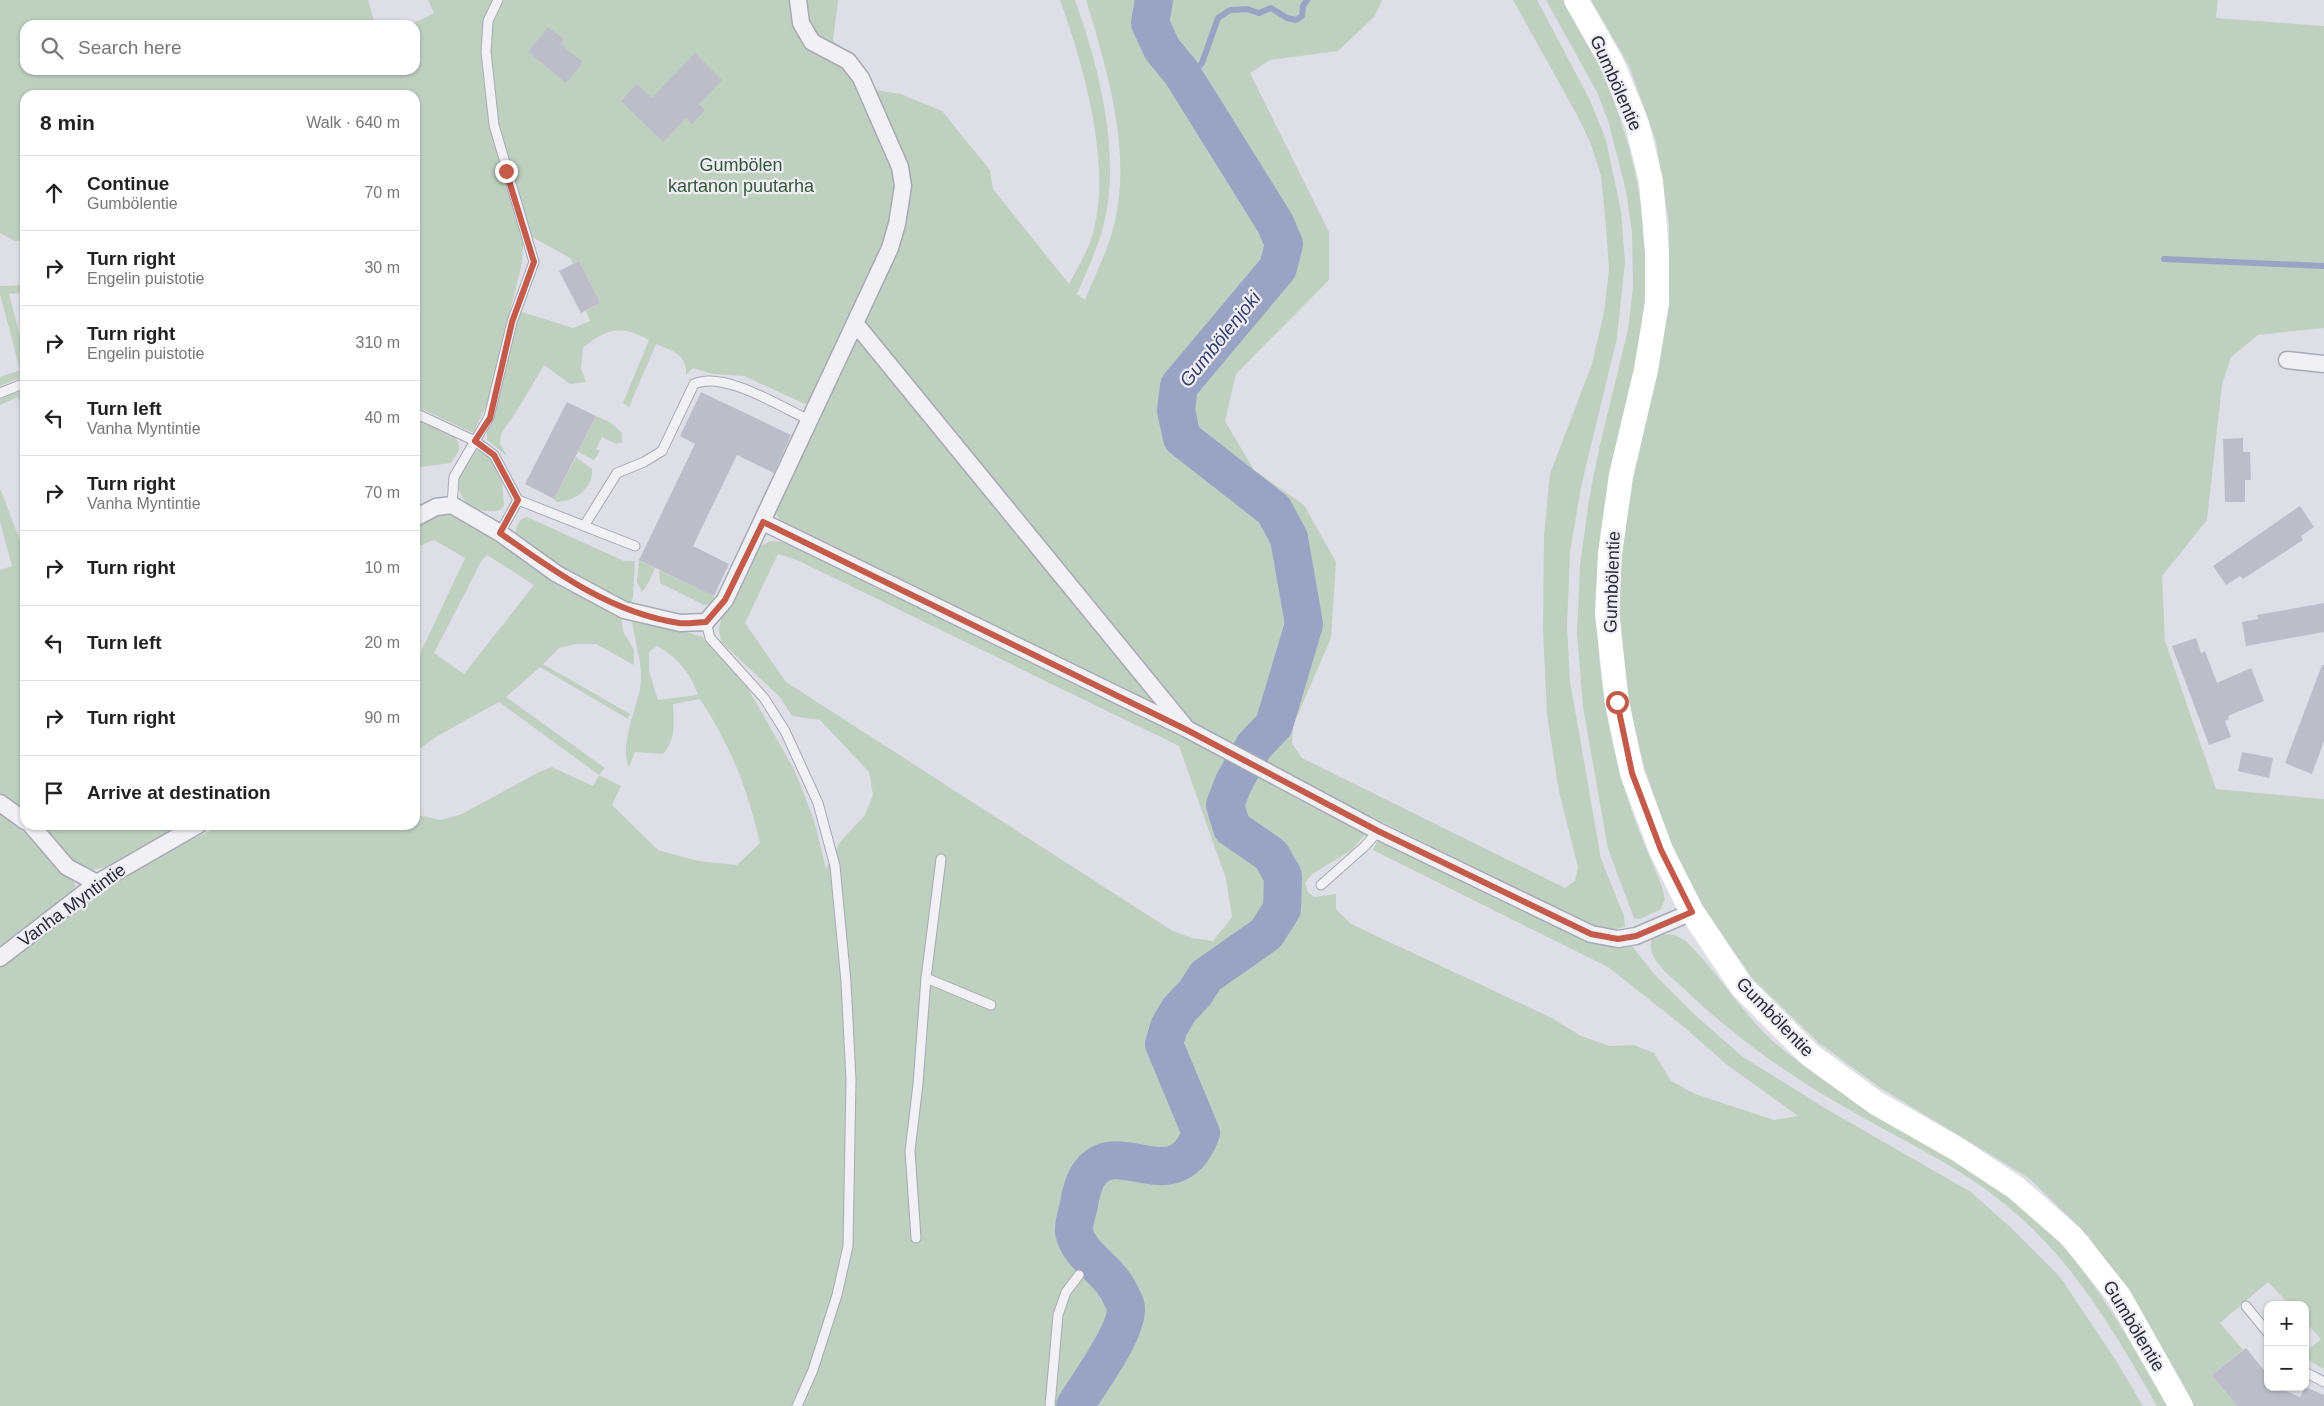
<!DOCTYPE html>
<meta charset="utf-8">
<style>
body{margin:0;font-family:Arial,sans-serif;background:#f6f6f6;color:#222}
.controls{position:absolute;right:15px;bottom:15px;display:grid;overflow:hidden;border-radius:10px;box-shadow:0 1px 4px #0004}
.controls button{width:45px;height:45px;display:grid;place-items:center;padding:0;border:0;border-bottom:1px solid #e0e0e0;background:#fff;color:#222;font:25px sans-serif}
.stop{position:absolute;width:15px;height:15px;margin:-11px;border:4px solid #c45a4a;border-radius:50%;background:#fff}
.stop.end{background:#c45a4a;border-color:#fff;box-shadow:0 1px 5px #0008}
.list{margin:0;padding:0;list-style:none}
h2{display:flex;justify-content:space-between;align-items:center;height:65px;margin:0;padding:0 20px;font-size:21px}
h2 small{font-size:16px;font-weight:400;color:#767676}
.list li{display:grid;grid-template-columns:32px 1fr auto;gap:15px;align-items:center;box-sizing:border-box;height:75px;padding:0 20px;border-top:1px solid #e0e0e0}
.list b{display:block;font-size:19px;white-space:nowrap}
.list p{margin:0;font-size:16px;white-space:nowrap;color:#767676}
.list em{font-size:16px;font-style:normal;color:#767676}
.icon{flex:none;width:28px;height:28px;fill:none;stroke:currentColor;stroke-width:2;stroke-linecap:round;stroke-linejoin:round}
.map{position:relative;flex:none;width:2324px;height:1406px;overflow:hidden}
.search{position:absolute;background:#fff;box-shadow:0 1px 4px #0004;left:20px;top:20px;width:400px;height:55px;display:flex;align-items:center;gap:12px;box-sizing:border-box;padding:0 18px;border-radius:15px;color:#767676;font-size:19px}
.panel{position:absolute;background:#fff;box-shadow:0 1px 4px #0004;left:20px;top:90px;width:400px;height:740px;border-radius:15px}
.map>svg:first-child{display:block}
</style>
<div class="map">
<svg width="2324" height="1406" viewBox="0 0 2324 1406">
<rect width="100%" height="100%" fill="#dedfe6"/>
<g fill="#bfd0c0" fill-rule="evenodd">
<path d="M0,0h368l7,24 5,1h-355v45h390v-45h-10l7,-1 22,-11 -6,-13h410l-5,41 25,18 17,31 26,4 41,17 48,59 3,19 76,95c7,-14 17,-29 22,-45 23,-68 -7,-173 -31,-239h15c24,66 46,154 29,223 -6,25 -17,48 -27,71l8,6c9,-22 20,-45 27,-67 22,-77 -4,-160 -26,-233h296l-7,16 -37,35 -68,9 -20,13 79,159v48l-93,94 -11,47 29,49 50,35 32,57 -5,76 -38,88 -1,17 10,15 263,130 10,-7 3,-14 -19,-75 -12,-77 -4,-85 1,-94 6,-62 42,-110 12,-52 5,-43 -3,-42 -5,-51 -10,-32 -14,-29 -64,-115h24l52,98 17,42 15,71 4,51 -8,76 -36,149 -11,65 -3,74 3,55 31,178 23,57 1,11c-15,5 -29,-1 -43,-6l-800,-398 -6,-9v-12l45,-104 -10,-4 -1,7 -5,3 -61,-28 -32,-2 -19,-6 -7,7c1,-21 -13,-24 -30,-31l-27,63 -6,-4 26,-63c-27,-15 -43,-12 -66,8l-2,20 5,14 -16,2 -26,-19 -26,44 -17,25 -1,9 7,13 -20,-16v-12l13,-35 19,-82 54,17 17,-7 -4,-10 14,-8 -21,-42 -6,3 -3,-6 -38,-21 -8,3 -3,27 -33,136 -15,30 -58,-27v-311h-390v146h-10l-15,-8z"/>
<path d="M1546,0h19c64,109 97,226 73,353 -12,63 -32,125 -38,189 -9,89 2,180 30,264 9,28 22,55 32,81l3,12 -4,10 -21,10 -6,-1 -26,-69 -25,-142 -6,-74 3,-67 9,-67 11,-55 28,-114 5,-43 -1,-55 -6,-41 -17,-67 -11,-30z"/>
<path d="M1591,0h627l-2,18 108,8v302l-66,7 -27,22 -9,28 -15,135 -45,56 3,65 51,148 108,10v570l-19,-11v-6l16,-13 -16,-17v-17h-15l-22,-23 -48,41 23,27 -31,25 25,31h-44l-58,-103 -47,-67 -59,-58 -147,-89 -63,-46 -67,-65 -49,-72 -31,-60 -27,-76 -17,-68 -8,-88 1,-56 12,-78 23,-103 12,-73 1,-80 -13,-83 -27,-75z"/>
<path d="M25,285v8l-16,1 16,61v21l-25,10v-9l20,-7 -20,-76v-8z"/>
<path d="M25,385v32l-7,-20 -18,8v-10z"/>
<path d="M596,416l14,6 12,11v9l-6,2 -14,-7 -6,12 4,2 -6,9 -16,-8z"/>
<path d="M415,417c13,6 46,13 44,32 -1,5 -6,10 -8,14l-30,4 -6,6z"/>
<path d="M473,450c28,-2 30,36 31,56l-4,4c-20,5 -42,-6 -42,-29 1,-12 9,-21 15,-31z"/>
<path d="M576,457l16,12c2,18 -17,33 -35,33l-3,-3z"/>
<path d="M0,488l25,66v261l-25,-18v-227l12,-4 -12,-44z"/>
<path d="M445,513l16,3 160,98 2,17 11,19v15l-38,-21h-20l-17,4 -16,16 87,50 -2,5 -88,-52 -34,30 99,71 -6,7 22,11 -9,19 46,45 40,11 39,4 23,-22c-13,-56 -29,-96 -60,-144l-27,5c1,18 3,36 -10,50l-28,-2 -6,15c-10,-20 7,-57 11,-79 4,-25 -6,-45 -8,-69l27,4 43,14 44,48 49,86 19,49 12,49 14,-27 25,-27 8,-20 -4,-23 -49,-52 -28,-4 -12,-19 -59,-55 -2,-13 3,-15 36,-67 13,-6 16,1 407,200 173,90 -15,18 -40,24 -7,9 3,9 6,5 22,-3v15l15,15 201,94 29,18 29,10 24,-1 20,8 17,28 24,13 79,26 24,-4 -72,-52 -42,-37 -76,-60 -235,-117 4,-8 9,-3 192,97 28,10h26l22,28 40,40 49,43 85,53 143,82 38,34 51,51 55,82 28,47h-2143v-443l152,-105 71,-33h192v-11l25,6 22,-6 77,-42 13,-5 41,19 6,-11 -100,-73 -60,33 -24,17v-98l4,2 46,-98 -31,-18 -19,8v-26zM778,554l19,6 382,186 47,133 6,38 -19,24 -21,-3 -21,-8 -385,-248 -41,-59zM487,555l47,30 -70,89 -30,-21 48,-93zM657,646c21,12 33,26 41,49l-40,5 -9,-29v-19z"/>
<path d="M527,517l97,44h11l-2,36 -2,6h-5l-46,-21 -65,-48 2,-8 4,-7z"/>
<path d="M639,560l16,8 -6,14 -7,10 -5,-10z"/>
<path d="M659,570l55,26v4l-4,4 -6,1 -44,-22z"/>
<path d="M0,813l28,18 45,49 3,7 -3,6 -73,56z"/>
<path d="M36,825h149c-25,10 -79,55 -104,42 -13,-8 -33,-31 -45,-42z"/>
<path d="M1662,934l13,1 11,6c34,33 58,77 95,107 52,42 111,75 168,110 18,11 38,21 55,33 75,56 118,136 163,215h-10c-44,-77 -88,-153 -160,-208 -43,-34 -94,-57 -142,-85 -63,-35 -121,-76 -173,-126 -13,-12 -41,-33 -28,-51z"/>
</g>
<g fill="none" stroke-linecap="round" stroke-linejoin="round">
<g stroke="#9ba3c4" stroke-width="6">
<path d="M1186,80l16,-17 16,-45 12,-8 17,-1 12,4 12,-5 16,10 9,2 6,-4 1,-10 4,-6"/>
<path d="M2164,259l160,7"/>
</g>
<path stroke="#9ba3c4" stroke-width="38" d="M1075,1406c14,-23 51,-72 51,-97 0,-4 -2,-8 -4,-11 -11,-29 -42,-39 -48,-66 -1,-8 3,-19 5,-27 1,-9 5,-25 11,-32 29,-39 85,30 111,-40l-37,-89 5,-17 10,-17 16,-17 11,-17 60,-42 16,-25 1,-33 -12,-21 -39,-27 -7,-23 8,-21 21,-38 20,-21 30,-101 -15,-86 -15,-28 -92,-72 -6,-28 3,-24 99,-118 6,-24 -9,-21 -94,-151 -19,-23 -12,-26 4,-23"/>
</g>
<g fill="#bbbdc9">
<path d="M548,27l16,12 -4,5 23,18 -17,21 -38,-31z"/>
<path d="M695,53l27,27 -23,24 6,6 -13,14 -6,-6 -23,24 -42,-41 16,-17 15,14z"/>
<path d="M579,261l21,42 -19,10 -22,-42z"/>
<path d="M701,392l90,43 -17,38 -37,-18 -44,91 36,18 -15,32 -75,-36 56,-116 -15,-8z"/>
<path d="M567,402l29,14 -42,83 -29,-15z"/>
<path d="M2243,438v14h7l1,28h-6v22h-20l-2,-63z"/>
<path d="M2300,506l14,21 -13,9 2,4 -60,39 -3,-3 -14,9 -13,-19z"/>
<path d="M2324,603v29l-78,14 -4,-24 16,-3 -1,-4z"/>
<path d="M2196,638l5,15 4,-2 12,32 34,-15 13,33 -36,15 1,3 -4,2 6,16 -22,8 -37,-99z"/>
<path d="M2322,665h2v76l-12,33 -27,-11z"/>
<path d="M2242,752l31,6 -4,20 -31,-7z"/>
<path d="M2246,1348l22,27v12h9l23,10 5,-10 19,8v11h-87l-25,-31z"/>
</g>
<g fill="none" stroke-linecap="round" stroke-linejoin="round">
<g stroke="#a7a9b3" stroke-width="11">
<g id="service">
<path d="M0,393l25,-10"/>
<path d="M415,413l60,28 19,14 24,45 -18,33"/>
<path d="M518,500l117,46"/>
<path d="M452,505l2,-28 35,-60 23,-95 22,-60 -40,-137 -8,-73 2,-31 10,-21"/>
<path d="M584,526l33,-53 27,-11 18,-11 32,-67c29,-14 87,23 115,36"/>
<path d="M706,622l4,16 54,60 21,33 33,72 17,63 11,116 5,98 -3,166 -11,49 -24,75 -16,36"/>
<path d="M1321,885l44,-39 13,-15"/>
<path d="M926,978l65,27"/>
<path d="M916,1238l-6,-87 8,-67 8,-106 15,-119"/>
<path d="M2246,1306l22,27"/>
<path d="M2305,1372l19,10"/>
<path d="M1050,1406l8,-91 8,-23 13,-17"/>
</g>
</g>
<g stroke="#a7a9b3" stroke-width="19">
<g id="minor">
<path d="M798,0l3,23 11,19 36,19 13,17 39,89 3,19 -6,38 -7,24 -35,75"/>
<path d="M2287,360l37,4"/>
<path d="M415,518l21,-11 16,-2 48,28 57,41 67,36 56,13 26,-1 19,-22 130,-277 332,406"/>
<path d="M763,522l424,207 191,102 213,103 27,5 18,-3 56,-24"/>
<path d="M0,803l25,18"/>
<path d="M31,825l36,42 30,16"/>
<path d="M0,958l97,-75 101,-58"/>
</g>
</g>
<use href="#service" stroke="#f0f0f5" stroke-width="9"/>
<use href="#minor" stroke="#f0f0f5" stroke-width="16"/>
<path stroke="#fff" stroke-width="24" d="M1576,0l36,63 25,61 14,57 6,71v51l-11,67 -25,105 -11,79 -3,60 10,88 15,71 29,77 31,62 50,75 68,68 66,48 81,46 59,39 56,49 47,59 62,110"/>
</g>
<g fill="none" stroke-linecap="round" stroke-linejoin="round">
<path stroke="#c45a4a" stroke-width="6" d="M506,171l28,91 -22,60 -22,96 -15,23 19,14 24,45 -18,33c55,39 111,80 179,90 9,1 18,-1 27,-1l19,-22 38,-78 424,208 191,101 213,103 27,5 18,-3 56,-24 -31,-62 -29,-77 -15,-71"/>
</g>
<g text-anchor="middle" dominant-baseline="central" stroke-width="4.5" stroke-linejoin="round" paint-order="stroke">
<g font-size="18" fill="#282a3c" stroke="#edeef4">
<text transform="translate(1616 83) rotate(66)">Gumbölentie</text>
<text transform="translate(1612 582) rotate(-88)">Gumbölentie</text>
<text transform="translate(72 905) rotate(-36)">Vanha Myntintie</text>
<text transform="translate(1775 1017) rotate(46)">Gumbölentie</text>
<text transform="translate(2134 1326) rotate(59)">Gumbölentie</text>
</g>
<g font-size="18" fill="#365639" stroke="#edeef4">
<text x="741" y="165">Gumbölen<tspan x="741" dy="21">kartanon puutarha</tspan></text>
</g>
<g font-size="19" font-style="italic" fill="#353e6d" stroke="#edeef4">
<text transform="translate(1220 339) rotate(-51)">Gumbölenjoki</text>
</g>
</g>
</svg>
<div class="controls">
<button>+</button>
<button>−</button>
</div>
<div class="stop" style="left:1617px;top:702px"></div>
<div class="stop end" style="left:506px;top:171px"></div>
<div class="search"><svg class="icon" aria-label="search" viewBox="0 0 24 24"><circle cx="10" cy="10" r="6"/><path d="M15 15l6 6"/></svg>Search here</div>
<section class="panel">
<h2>8 min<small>Walk · 640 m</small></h2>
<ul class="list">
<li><svg class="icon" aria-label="ahead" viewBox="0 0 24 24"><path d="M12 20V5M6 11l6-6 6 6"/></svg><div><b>Continue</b><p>Gumbölentie</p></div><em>70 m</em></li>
<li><svg class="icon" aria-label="right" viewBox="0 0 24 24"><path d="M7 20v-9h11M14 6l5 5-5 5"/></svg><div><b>Turn right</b><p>Engelin puistotie</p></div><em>30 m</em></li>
<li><svg class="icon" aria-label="right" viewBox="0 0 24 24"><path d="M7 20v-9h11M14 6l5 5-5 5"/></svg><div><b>Turn right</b><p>Engelin puistotie</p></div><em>310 m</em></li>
<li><svg class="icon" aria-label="left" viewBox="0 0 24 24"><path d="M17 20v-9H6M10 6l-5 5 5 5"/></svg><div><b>Turn left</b><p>Vanha Myntintie</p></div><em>40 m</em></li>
<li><svg class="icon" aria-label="right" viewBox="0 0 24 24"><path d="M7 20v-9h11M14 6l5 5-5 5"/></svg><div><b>Turn right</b><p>Vanha Myntintie</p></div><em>70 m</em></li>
<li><svg class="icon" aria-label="right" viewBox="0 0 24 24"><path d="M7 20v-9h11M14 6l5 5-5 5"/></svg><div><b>Turn right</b></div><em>10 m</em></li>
<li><svg class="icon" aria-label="left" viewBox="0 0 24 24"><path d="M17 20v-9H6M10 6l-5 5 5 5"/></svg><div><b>Turn left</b></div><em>20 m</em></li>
<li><svg class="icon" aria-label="right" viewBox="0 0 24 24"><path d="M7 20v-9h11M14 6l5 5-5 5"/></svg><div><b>Turn right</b></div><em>90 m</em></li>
<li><svg class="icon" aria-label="arrive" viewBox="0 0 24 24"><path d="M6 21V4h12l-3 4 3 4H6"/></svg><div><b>Arrive at destination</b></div></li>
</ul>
</section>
</div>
